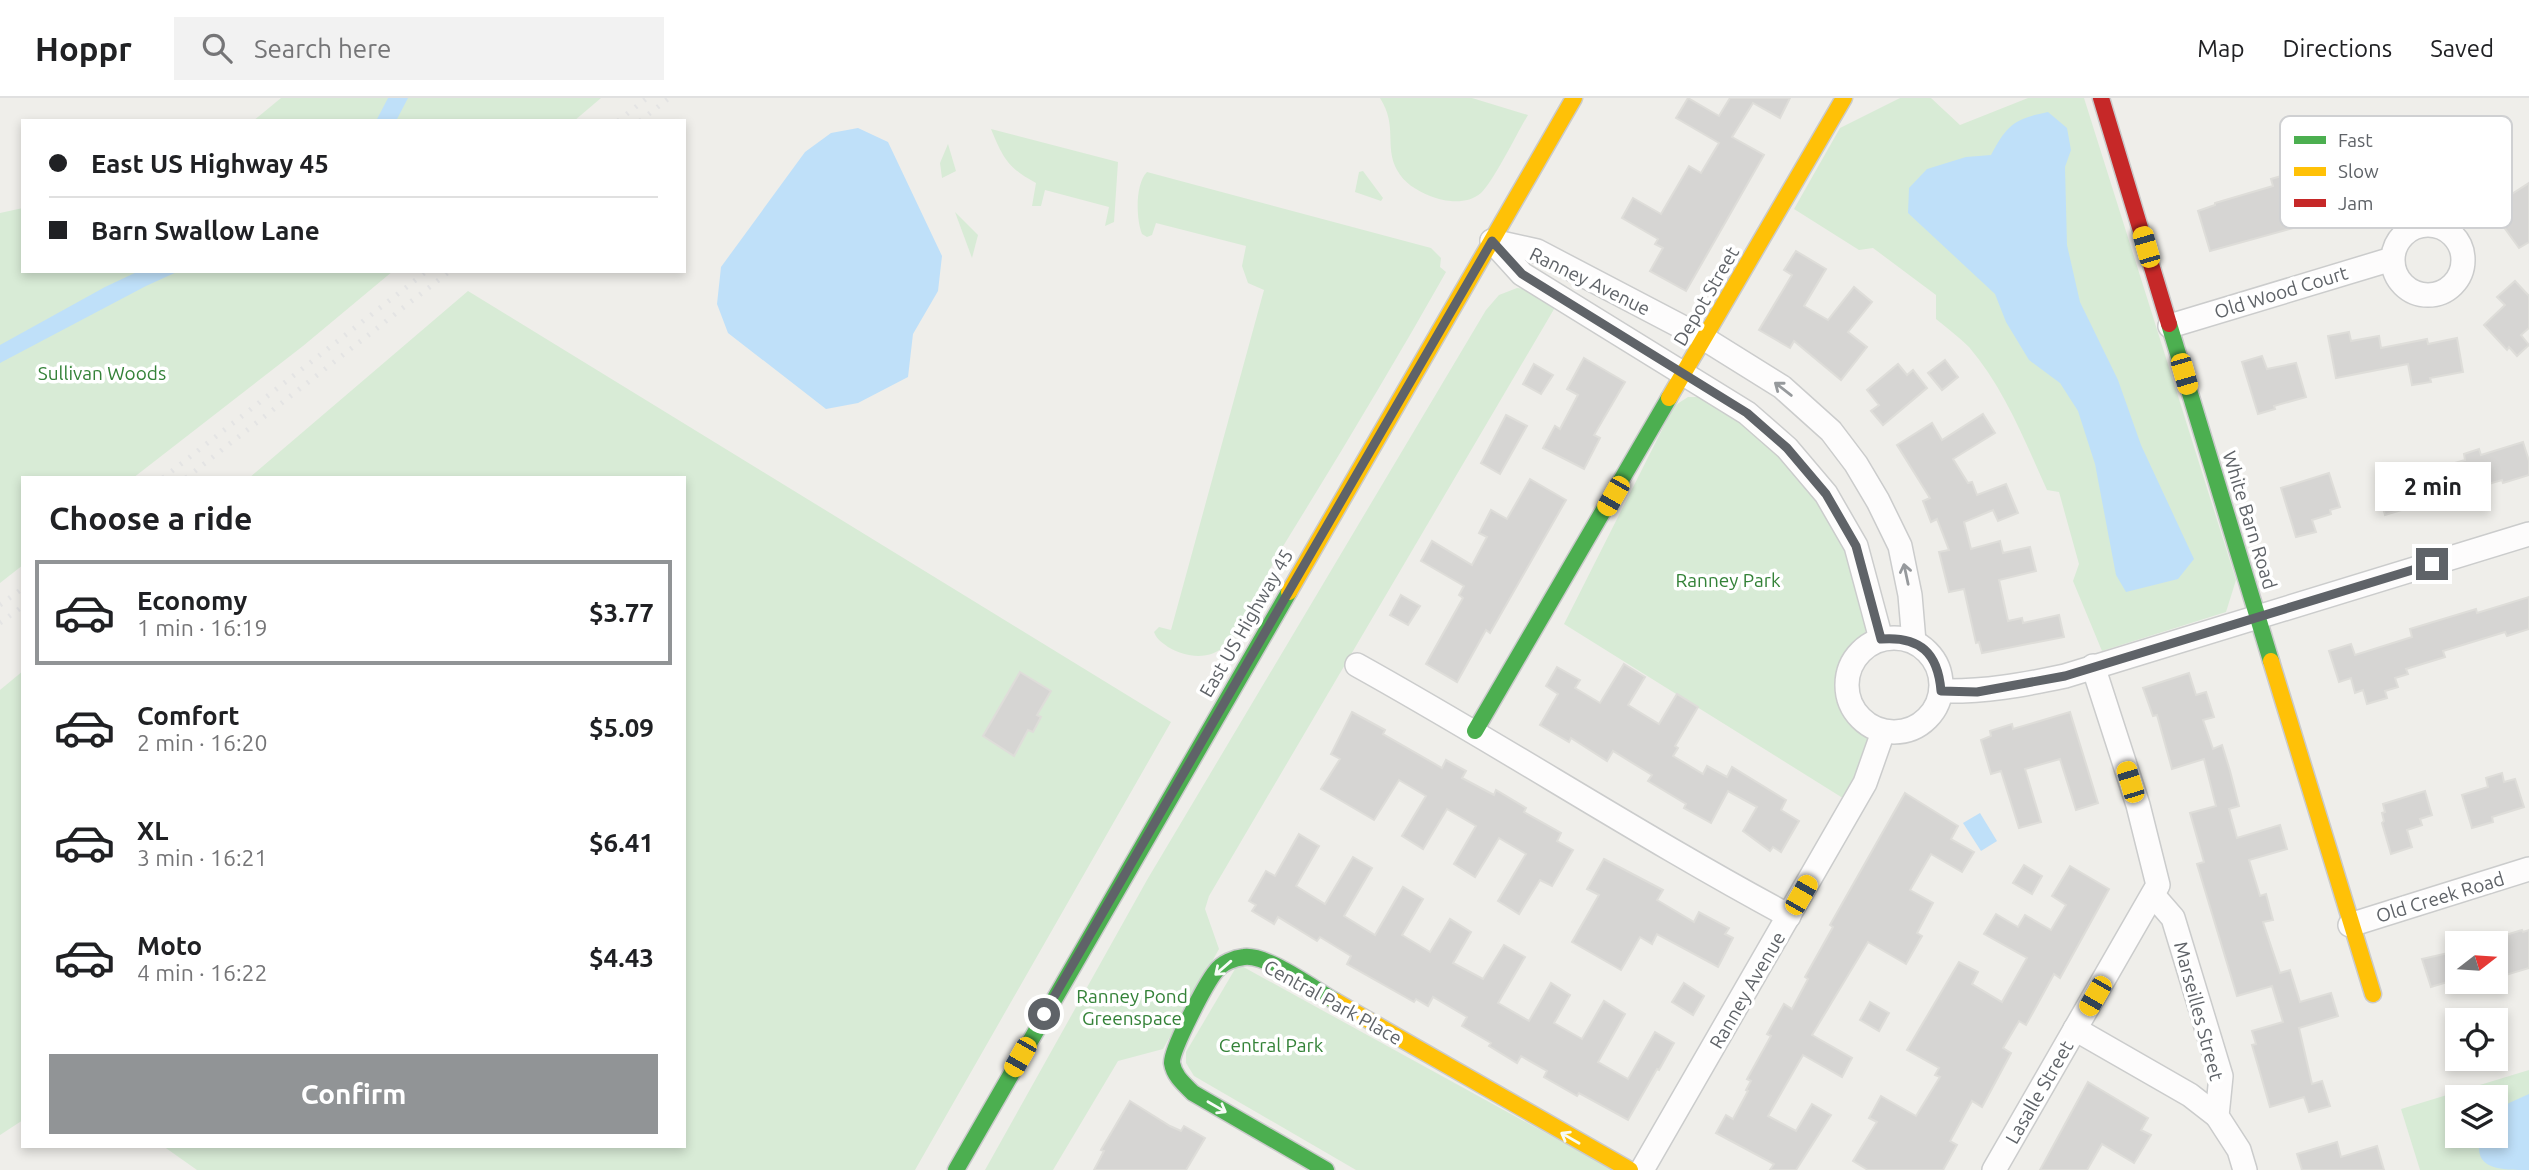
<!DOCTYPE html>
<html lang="en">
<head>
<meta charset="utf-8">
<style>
  :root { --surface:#fff; --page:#f2f2f2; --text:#202124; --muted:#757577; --line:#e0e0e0; --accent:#919496 }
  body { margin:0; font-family:Ubuntu,sans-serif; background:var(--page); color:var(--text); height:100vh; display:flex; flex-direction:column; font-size:26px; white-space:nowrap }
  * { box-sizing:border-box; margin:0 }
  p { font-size:23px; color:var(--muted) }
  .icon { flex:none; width:38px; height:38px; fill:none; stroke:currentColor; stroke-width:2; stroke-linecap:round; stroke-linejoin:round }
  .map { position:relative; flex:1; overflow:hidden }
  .details { position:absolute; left:21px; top:378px; width:665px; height:672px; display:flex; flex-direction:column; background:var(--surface); border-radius:0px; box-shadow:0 4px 10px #0003 }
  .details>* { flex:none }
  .guide { position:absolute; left:21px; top:21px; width:665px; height:154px; border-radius:0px; box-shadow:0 4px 10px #0003; display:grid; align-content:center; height:154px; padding:0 28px; background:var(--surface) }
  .needle { width:46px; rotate:73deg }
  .buttons { position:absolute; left:2445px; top:833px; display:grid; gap:14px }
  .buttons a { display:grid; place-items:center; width:63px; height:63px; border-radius:0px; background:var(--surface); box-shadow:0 4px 10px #0003; font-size:35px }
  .end { position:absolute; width:32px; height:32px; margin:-16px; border:9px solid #5f6368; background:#fff; box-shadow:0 0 0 4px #fff }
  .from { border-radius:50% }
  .bubble { position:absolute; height:49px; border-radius:0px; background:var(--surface); box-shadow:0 4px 10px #0003; font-size:23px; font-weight:700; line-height:49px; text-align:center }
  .car { position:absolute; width:21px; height:42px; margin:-21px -10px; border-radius:9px; box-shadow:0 0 5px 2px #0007; background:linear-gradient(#f5c518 24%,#345 0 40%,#f5c518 0 76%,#345 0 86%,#f5c518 0) }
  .guide b { display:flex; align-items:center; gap:24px; height:66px; font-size:26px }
  .guide b+b { border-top:2px solid var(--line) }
  .guide i { width:18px; height:18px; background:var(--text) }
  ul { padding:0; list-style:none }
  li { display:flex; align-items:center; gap:21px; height:105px; margin:0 14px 10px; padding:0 14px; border:4px solid transparent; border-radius:0px }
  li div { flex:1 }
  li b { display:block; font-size:26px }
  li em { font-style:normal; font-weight:700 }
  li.active { border-color:var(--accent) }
  li>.icon { width:63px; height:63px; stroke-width:1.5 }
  h2 { padding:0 28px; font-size:32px; line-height:84px }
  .cta { display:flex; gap:14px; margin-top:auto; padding:14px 28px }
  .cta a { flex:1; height:80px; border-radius:0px; background:var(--accent); color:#fff; font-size:28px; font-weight:700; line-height:80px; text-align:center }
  header { display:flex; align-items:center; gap:42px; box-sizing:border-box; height:98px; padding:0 35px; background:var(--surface); border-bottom:2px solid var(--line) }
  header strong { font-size:33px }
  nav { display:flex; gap:38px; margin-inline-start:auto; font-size:24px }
  .search { width:490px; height:63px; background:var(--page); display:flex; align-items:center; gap:18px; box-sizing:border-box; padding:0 24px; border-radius:0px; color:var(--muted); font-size:26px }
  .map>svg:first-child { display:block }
  .green { fill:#d8ebd6; fill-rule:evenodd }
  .water { fill:#bfe0f9 }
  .building { fill:#d6d5d3; stroke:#deddd9; stroke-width:2 }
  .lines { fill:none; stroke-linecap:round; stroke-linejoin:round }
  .street-casing { stroke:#cbcccc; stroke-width:26 }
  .fast-casing { stroke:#cacacb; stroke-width:19 }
  .slow-casing { stroke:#cacacb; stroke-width:19 }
  .jam-casing { stroke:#cacacb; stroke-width:19 }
  .street { stroke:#fdfcfc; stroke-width:23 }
  .fast { stroke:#4caf50; stroke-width:16 }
  .slow { stroke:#ffc107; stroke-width:16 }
  .jam { stroke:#c62828; stroke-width:16 }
  .rail { stroke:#e4e4e4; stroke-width:5; stroke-dasharray:2 9; stroke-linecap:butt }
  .oneway { stroke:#96999c }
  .oneway2 { stroke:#f6fbf6 }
  .route { stroke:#5f6368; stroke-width:9 }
  .labels { text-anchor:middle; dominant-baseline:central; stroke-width:7; stroke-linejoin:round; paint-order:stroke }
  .street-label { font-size:19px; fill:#5f6368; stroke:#fff }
  .park-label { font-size:19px; fill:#348238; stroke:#fff }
  .key { fill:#fff; stroke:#cfd0d2; stroke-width:2 }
  .key-label { font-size:19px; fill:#5f6368 }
</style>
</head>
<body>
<header>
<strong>Hoppr</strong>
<div class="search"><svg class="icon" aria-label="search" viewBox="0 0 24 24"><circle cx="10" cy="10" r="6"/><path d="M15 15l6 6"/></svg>Search here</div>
<nav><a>Map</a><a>Directions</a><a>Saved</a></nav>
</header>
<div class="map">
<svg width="2529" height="1072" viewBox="0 0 2529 1072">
  <rect width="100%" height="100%" fill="#efeeea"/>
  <g class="green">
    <path d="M281,0H601L574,23H253Z"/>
    <path d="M1380,0H1472L1528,17C1517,35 1494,83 1481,95C1467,107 1445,104 1430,98C1416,92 1404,85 1397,72C1384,48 1398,28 1380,0Z"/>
    <path d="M1900,0H1931L1960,27L2028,0H2084L2236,482L2226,514L2102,553L2073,483L2079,466L2059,394L2047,392C2025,343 2004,290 1969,249C1959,239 1947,230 1936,221V197L1873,150L1859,152L1794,111L1840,30Z"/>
    <path d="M991,31L1118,64L1114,124L1105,128L1109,109L1045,92L1041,108H1032L1036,85C1008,70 1003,60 991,31Z"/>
    <path d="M948,46L956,73L942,80L940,65Z"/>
    <path d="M1363,73L1383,100L1381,103L1355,94L1359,74Z"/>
    <path d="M1147,74L1431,150L1441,160L1440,169L1446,174C1392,270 1335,364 1277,458C1264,481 1244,529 1227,546C1210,563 1187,560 1168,549C1162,544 1157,542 1154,534L1159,529L1171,532L1264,192L1248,185L1242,168L1246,148L1156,125L1152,137L1147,139L1142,136C1136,121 1135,86 1147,74Z"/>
    <path d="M23,110V173H393L303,248L133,380H23V467L0,485V115Z"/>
    <path d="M955,114L978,137L972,160Z"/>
    <path d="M1517,190L1535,192L1557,206L1209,798L1205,811L1219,851L1163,951L1118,963L1053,1072H985L1147,782L1486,212L1499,197Z"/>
    <path d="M468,193L1171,624L915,1072H197L163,1048H684V380H249Z"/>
    <path d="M1688,299H1705L1766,336L1844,435L1868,528L1861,544L1841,571V595L1845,613L1864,631L1871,642L1846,702L1564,526L1674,308Z"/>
    <path d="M23,573V1022L0,1037V592Z"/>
    <path d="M1238,866L1613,1072H1356L1194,978L1186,965V954Z"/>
    <path d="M2529,972V1072H2420L2401,1011ZM2457,999H2496V1038H2457Z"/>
  </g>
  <g class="water">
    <path d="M388,0H408L396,23H376Z"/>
    <path d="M2048,14L2067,30L2071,52L2065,69L2067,147L2080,204L2118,282L2141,347L2194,461L2178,481L2126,494L2116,477L2095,366L2078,313L2060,285L2029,262L2006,224L1995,196L1908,115L1909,90L1927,71L1966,59L1991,57C2007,27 2014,21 2048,14Z"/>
    <path d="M858,30L888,44L942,158L938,193L913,236L908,279L858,305L826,311L728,235L717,206L721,169L805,54L831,35Z"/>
    <path d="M139,173H179L146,188L0,265V247L105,189Z"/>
    <path d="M1980,715L1997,743L1981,753L1963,725Z"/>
    <path d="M2529,996V1072C2501,1072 2471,1072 2481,1038H2496V1016L2509,1005Z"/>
  </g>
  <g class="building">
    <path d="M1688,0L1719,18L1730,0H1790L1780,20L1753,5L1732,39L1764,57L1686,193L1650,173L1663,150L1655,146L1658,141L1622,120L1633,100L1661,116L1689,68L1701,75L1719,45L1676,20Z"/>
    <path d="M2388,36L2392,47L2395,46L2406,78L2378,88L2381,97L2360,104L2352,82L2323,90L2324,93L2300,100L2308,126L2210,153L2198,113L2215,107V105L2273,88L2271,81L2292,75L2289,65L2305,60L2308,69L2329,62L2330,67L2377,52L2373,41Z"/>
    <path d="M2529,85V144L2519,150L2490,110Z"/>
    <path d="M1796,153L1826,171L1804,208L1828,222L1854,189L1872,204L1848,234L1867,249L1841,282L1794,243L1790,250L1759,232L1792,177L1784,172Z"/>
    <path d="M2515,183L2529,198V230L2521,237L2529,247L2517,258L2509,249L2507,252L2484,227L2505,207L2497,199Z"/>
    <path d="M2349,234L2351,243L2379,238L2381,250L2427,241L2428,246L2457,240L2463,274L2430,280L2431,284L2412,287L2408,266L2336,280L2328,238Z"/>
    <path d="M2262,258L2267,271L2296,265L2306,299L2274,308L2275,311L2258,316L2242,264Z"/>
    <path d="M1584,260L1625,284L1594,337L1600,340L1584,371L1543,350L1555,328L1560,331L1578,297L1567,291Z"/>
    <path d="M1945,262L1958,279L1942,292L1928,275Z"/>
    <path d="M1534,266L1553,277L1541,296L1523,286Z"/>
    <path d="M1898,266L1907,277L1913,272L1927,290L1883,327L1871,313L1879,307L1867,292Z"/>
    <path d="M1983,316L1995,335L1953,361L1968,385L1972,384L1977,397L2006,386L2018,415L1998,423L1993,412L1964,424L1971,451L2000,443L2003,455L2030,449L2036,473L1999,482L2008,523L2022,520L2023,525L2059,517L2064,539L1982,555L1979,544L1976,545L1964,491L1949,494L1939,454L1949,452L1937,421L1931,424L1923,403L1930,400L1897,347L1932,325L1942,342Z"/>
    <path d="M1506,317L1527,328L1500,376L1481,365Z"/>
    <path d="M2523,344L2529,363V377L2503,385L2502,382L2451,397L2452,401L2429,408L2428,404L2385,417L2376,386L2388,382L2387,380L2427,368L2428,373L2465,362L2464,356L2479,351L2481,357Z"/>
    <path d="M2329,375L2340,409L2330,412L2331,416L2312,422L2316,434L2296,439L2281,390Z"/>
    <path d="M1530,381L1566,402L1490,535L1486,532L1457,584L1426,566L1463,500L1459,497L1464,488L1421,463L1432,443L1472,467L1487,439L1479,435L1491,412L1507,421Z"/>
    <path d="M1401,497L1420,508L1408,527L1390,517Z"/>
    <path d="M2529,499V531L2507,538L2505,534L2443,553L2445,559L2406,571L2408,576L2395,580L2398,589L2385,593L2387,600L2367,606L2363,592L2355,595L2351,580L2339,584L2329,553L2351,546L2355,557L2412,539L2410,531L2476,511L2477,515Z"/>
    <path d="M1624,566L1645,579L1628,607L1659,626L1677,596L1698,609L1675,648L1678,650L1673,658L1703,676L1707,668L1727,679L1732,669L1786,702L1781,712L1799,723L1781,754L1773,749L1770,753L1743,733L1757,709L1728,693L1711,725L1684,710L1686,706L1648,683L1652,677L1613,653L1607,663L1571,640L1569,644L1540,627L1558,596L1546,588L1557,569L1580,582L1575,590L1600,605Z"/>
    <path d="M1020,574L1051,593L1037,617L1041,619L1033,634L1028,632L1014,658L983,638Z"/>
    <path d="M2189,575L2196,597L2206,594L2214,619L2203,622L2213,651L2222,647L2230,673L2239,708L2229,711L2237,740L2280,727L2287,751L2249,762L2260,798L2266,796L2273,822L2263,824L2280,875L2290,872L2300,904L2331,895L2338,918L2299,930L2312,986L2322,983L2330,1008L2309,1014L2304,999L2270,1009L2252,947L2256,946L2252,933L2283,924L2272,888L2237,898L2197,766L2204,764L2190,715L2216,708L2204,661L2172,671L2157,617L2153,618L2143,590Z"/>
    <path d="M1352,614L1385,632L1383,636L1442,670L1446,662L1466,673L1462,680L1494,697L1496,692L1526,710L1524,714L1561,735L1557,743L1573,752L1552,788L1540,782L1519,816L1498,803L1526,756L1499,740L1475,779L1454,766L1476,728L1447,711L1423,751L1402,738L1426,698L1399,682L1374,722L1321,691L1340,661L1331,656Z"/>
    <path d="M2070,614L2098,705L2076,712L2060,661L2025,671L2041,724L2019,730L2001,673L1991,676L1981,642L1991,638L1990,633L2012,626L2013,631Z"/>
    <path d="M2502,675L2504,684L2515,681L2524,709L2492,719L2493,724L2472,730L2462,697L2488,689L2486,680Z"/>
    <path d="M2425,693L2432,717L2420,721L2422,727L2407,732L2412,749L2391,756L2382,725L2384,723L2382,715L2385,714L2383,706Z"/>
    <path d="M1905,695L1958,728L1951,741L1974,754L1962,774L1931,756L1910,792L1933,805L1917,835L1922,838L1906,866L1868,844L1812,937L1852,960L1842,979L1803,957L1768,1018L1796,1033L1812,1006L1831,1017L1796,1072H1770L1774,1066L1716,1035L1726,1017L1733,1021L1748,993L1746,992L1751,983L1747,981L1771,938L1767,936L1784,906L1792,911L1808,881L1805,879L1833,829L1830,827Z"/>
    <path d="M1299,736L1319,748L1296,788L1325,806L1353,759L1372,770L1344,818L1375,837L1403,789L1423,801L1402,837L1430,854L1450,821L1471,834L1453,865L1483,881L1504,847L1525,859L1498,905L1529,923L1551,885L1570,897L1554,925L1582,941L1604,903L1625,916L1598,964L1628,981L1655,934L1674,945L1659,972L1657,971L1628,1022L1579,995L1577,998L1544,979L1547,973L1521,958L1517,965L1489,948L1491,945L1462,928L1467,919L1433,899L1428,908L1416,901L1414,904L1347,866L1351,858L1320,839L1317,843L1278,819L1274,826L1252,813L1256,807L1249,803L1266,773L1275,778Z"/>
    <path d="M1604,761L1663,792L1657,802L1694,824L1699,814L1729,830L1725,836L1733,840L1718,869L1657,836L1652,846L1640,839L1621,872L1572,844L1599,797L1587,791Z"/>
    <path d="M2024,767L2042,778L2032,796L2013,785Z"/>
    <path d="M2070,768L2109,791L2060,880L2054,876L2026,927L2019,923L2003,950L2011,955L1982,1009L1972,1003L1950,1043L1957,1047L1943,1072H1868L1853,1063L1877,1024L1869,1020L1881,998L1916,1018L1940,979L1935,977L1939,970L1907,952L1959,864L1978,874L1972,886L2002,904L2027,860L1984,836L1996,816L2018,829L2025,817L2051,832L2066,807L2052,798Z"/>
    <path d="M2522,832L2523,834L2529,832V870L2496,880V840Z"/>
    <path d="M2457,853V881L2431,889L2422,861Z"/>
    <path d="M1684,885L1704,898L1693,917L1672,904Z"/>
    <path d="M1870,904L1889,915L1879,933L1860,922Z"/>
    <path d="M2088,984L2148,1020L2141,1032L2151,1037L2134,1065L2102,1046L2087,1072H2040Z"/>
    <path d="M1130,1003L1170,1028L1181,1033L1184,1028L1205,1040L1186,1072H1094L1104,1053L1101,1052Z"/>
    <path d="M2337,1044L2341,1059L2377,1048L2384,1072H2302L2297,1056Z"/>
  </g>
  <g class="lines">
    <defs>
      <g id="street">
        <circle cx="2428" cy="162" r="35"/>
        <path d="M1492,143L1537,153L1705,241L1782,289L1831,333L1856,366L1878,403L1900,448L1910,497L1914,544"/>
        <path d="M1492,143L1522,176L1747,315L1787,350L1826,396L1856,448L1881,541"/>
        <path d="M2170,228L2392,161"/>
        <circle cx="1894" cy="587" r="47"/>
        <path d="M1357,567C1503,648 1642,739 1789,818"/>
        <path d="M1941,593C1984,594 2023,587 2065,578L2529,436"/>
        <path d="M2153,797L2173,820L2221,978L2217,1018L2239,1052L2245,1072"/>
        <path d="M2350,827L2529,771"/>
        <path d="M2075,931L2190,997L2217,1018"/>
        <path d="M1642,1072L1865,685L1883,634"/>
        <path d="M1994,1072L2158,787L2138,707L2093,568"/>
      </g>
      <g id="fast">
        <path d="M2169,226L2271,563"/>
        <path d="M1475,633L1669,300"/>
        <path d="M956,1072L1289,494"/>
        <path d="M1326,1072L1193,995C1184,986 1174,978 1172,965C1171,952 1206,885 1216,873C1222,865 1234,860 1244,859C1267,856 1314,891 1335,903"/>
      </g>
      <g id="slow">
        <path d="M1669,300L1844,0"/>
        <path d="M1289,494L1574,0"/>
        <path d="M2271,563L2373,896"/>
        <path d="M1335,903L1630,1072"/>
      </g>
      <path id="jam" d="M2101,0L2169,226"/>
    </defs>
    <use href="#street" class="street-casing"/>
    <use href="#fast" class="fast-casing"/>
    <use href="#slow" class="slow-casing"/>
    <use href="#jam" class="jam-casing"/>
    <use href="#street" class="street"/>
    <use href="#fast" class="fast"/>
    <use href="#slow" class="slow"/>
    <use href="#jam" class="jam"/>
    <g class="rail">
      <path d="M618,23L647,0"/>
      <path d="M640,23L669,0"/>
      <path d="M163,380L427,173"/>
      <path d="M186,380L450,173"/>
      <path d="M0,507L23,490"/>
      <path d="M0,525L23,508"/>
    </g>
  </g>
  <defs><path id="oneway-shaft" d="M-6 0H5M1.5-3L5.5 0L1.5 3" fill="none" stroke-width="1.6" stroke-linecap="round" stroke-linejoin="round" transform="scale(1.75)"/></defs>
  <g class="oneway">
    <use href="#oneway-shaft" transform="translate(1783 291) rotate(-142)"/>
    <use href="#oneway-shaft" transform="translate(1906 476) rotate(-102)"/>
  </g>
  <g class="oneway2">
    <use href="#oneway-shaft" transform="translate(1223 870) rotate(139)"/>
    <use href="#oneway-shaft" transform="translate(1217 1009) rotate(30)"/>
    <use href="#oneway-shaft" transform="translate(1570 1040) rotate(-150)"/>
  </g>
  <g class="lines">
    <path class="route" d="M1044,916L1492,143L1522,176L1747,315L1787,350L1826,396L1856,448L1881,541C1920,538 1938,555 1941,593L1977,594L2065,578L2432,466"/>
  </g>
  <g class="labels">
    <g class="street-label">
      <text transform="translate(1590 183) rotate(26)">Ranney Avenue</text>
      <text transform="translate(2281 194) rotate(-17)">Old Wood Court</text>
      <text transform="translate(1706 198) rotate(-60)">Depot Street</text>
      <text transform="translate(2250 422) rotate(73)">White Barn Road</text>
      <text transform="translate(1246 525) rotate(-60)">East US Highway 45</text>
      <text transform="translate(2440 799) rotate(-17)">Old Creek Road</text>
      <text transform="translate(1747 892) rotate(-60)">Ranney Avenue</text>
      <text transform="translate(1333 904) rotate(29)">Central Park Place</text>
      <text transform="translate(2199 913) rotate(75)">Marseilles Street</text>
      <text transform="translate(2039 994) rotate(-60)">Lasalle Street</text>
    </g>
    <g class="park-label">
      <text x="102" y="275">Sullivan Woods</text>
      <text x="1728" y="482">Ranney Park</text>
      <text x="1132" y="898">Ranney Pond<tspan x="1132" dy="22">Greenspace</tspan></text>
      <text x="1271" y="947">Central Park</text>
    </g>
  </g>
  <rect x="2280" y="18" width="232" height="112" rx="10" class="key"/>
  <rect x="2294" y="38" width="32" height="8" fill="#4caf50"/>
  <rect x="2294" y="69" width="32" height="9" fill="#ffc107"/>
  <rect x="2294" y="101" width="32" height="8" fill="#c62828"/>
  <g class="key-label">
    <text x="2338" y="49">Fast</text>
    <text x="2338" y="80">Slow</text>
    <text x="2338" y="112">Jam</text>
  </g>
</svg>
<div class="buttons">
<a><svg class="needle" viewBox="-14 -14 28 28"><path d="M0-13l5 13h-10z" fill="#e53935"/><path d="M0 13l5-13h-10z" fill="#757577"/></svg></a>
<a><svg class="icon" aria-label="locate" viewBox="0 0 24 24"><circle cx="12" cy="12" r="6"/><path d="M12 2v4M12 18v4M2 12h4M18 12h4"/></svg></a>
<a><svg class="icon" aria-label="layers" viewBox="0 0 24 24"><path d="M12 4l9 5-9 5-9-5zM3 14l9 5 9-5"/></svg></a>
</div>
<i class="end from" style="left:1044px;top:916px"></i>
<i class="end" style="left:2432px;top:466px"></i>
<div class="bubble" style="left:2375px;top:364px;width:116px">2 min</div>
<i class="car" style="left:2146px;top:149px;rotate:344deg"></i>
<i class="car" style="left:2184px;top:276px;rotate:164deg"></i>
<i class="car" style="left:1613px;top:398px;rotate:210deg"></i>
<i class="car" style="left:2130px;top:684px;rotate:343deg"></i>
<i class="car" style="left:1801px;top:797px;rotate:30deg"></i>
<i class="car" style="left:2095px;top:898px;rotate:210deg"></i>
<i class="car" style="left:1020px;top:959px;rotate:210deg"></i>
<div class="guide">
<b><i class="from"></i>East US Highway 45</b>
<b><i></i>Barn Swallow Lane</b>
</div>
<section class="details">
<h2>Choose a ride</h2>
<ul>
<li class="active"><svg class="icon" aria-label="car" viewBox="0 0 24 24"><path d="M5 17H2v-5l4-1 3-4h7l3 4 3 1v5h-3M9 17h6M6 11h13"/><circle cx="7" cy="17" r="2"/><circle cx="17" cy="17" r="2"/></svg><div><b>Economy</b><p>1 min · 16:19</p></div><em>$3.77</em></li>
<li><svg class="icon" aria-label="car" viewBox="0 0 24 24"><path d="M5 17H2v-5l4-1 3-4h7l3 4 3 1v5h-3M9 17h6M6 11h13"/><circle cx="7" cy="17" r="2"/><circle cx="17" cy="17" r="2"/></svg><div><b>Comfort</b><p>2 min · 16:20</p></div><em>$5.09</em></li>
<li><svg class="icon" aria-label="car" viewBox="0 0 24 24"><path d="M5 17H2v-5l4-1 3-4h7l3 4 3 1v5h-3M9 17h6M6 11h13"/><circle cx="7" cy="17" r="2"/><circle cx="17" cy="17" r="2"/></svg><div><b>XL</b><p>3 min · 16:21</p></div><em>$6.41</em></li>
<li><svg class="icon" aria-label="car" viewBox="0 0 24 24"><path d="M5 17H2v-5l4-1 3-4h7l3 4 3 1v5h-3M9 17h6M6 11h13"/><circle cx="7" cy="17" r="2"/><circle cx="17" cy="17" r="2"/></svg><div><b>Moto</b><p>4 min · 16:22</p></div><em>$4.43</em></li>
</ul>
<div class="cta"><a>Confirm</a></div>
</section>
</div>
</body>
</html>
